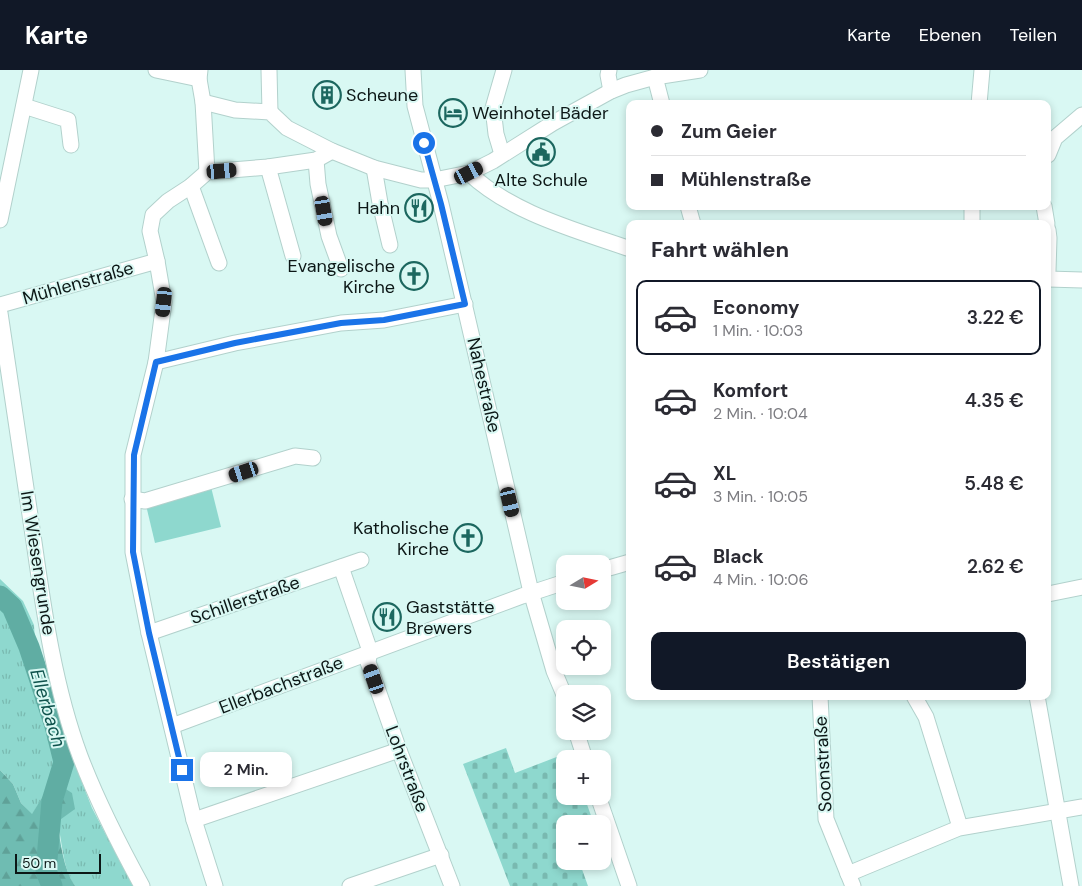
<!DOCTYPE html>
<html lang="de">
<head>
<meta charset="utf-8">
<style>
  :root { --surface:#fff; --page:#f2f2f3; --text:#2b2b33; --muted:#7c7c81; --line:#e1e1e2; --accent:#111827 }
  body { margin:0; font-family:"DM Sans",sans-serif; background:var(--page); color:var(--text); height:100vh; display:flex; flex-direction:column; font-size:19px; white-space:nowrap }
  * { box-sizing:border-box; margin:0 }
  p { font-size:16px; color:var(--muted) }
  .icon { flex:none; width:28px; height:28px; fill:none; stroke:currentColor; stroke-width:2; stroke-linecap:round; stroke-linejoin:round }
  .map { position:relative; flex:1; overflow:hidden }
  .side { position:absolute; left:626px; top:150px; width:425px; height:480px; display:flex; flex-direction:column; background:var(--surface); border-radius:10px; box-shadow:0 2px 8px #0003 }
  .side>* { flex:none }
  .banner { position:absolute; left:626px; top:30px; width:425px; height:110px; border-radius:10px; box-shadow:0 2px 8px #0003; display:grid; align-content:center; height:110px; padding:0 25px; background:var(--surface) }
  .needle { width:32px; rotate:80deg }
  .controls { position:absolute; left:556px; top:485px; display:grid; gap:10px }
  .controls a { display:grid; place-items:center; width:55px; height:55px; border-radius:10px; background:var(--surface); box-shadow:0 2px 8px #0003; font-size:25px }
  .scale { position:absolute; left:15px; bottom:12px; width:86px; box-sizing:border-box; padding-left:5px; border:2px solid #0c1716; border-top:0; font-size:14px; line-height:18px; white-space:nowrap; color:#0c1716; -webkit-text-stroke:4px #d9f8f3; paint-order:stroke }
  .end { position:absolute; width:22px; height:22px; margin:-11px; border:6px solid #1a73e8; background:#fff; box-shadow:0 0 0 2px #fff }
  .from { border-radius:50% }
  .bubble { position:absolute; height:35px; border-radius:10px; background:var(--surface); box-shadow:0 2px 8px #0003; font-size:16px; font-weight:600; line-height:35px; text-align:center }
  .car { position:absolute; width:15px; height:30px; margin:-15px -8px; border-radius:6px; box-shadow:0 0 4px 1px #0007; background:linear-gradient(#222 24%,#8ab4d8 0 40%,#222 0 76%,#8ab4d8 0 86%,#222 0) }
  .banner b { display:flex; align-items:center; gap:18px; height:48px; font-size:19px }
  .banner b+b { border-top:1px solid var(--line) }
  .banner i { width:12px; height:12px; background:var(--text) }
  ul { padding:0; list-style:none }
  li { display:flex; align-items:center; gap:15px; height:75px; margin:0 10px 8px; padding:0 15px; border:2px solid transparent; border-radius:10px }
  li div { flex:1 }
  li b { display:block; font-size:19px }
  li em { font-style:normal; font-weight:600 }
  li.selected { border-color:var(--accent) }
  li>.icon { width:45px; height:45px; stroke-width:1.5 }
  h2 { padding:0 25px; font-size:22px; line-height:60px }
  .button { display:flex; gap:10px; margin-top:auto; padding:10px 25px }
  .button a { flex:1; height:58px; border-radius:10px; background:var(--accent); color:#fff; font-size:20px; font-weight:600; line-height:58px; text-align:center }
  header { display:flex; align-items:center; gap:30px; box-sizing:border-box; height:70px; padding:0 25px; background:var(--accent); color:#fff }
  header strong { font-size:24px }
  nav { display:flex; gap:28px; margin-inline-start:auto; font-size:18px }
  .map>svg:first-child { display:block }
  .grass { fill:url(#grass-tufts) }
  .forest { fill:url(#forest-firs) }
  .cemetery { fill:url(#cemetery-stones) }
  .park { fill:#8ed8ce }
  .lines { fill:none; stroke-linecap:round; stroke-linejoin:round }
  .river { stroke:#60ada3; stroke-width:21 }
  .minor-casing { stroke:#b2d1cc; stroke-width:17 }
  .minor { stroke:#fff; stroke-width:15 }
  .route { stroke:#1a73e8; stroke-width:6 }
  .labels { text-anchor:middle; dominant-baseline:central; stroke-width:4; stroke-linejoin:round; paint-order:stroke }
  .poi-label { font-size:18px; fill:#0c1716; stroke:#d9f8f3; text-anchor:start }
  .street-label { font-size:18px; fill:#0c1716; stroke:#d9f8f3 }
  .water-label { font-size:19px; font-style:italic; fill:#0e524c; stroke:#d9f8f3 }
</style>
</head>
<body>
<header>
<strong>Karte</strong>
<nav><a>Karte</a><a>Ebenen</a><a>Teilen</a></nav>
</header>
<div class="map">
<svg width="1082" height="816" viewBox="0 0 1082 816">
  <defs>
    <pattern id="grass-tufts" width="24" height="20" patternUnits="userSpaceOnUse" patternTransform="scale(1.25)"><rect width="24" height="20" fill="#8ed8ce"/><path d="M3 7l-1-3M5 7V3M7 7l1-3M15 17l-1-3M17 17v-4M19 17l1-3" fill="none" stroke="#79b9b0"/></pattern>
    <pattern id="forest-firs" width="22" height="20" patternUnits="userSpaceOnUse" patternTransform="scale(1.25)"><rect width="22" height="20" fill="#6fbcb2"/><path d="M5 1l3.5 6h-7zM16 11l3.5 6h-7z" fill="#5fa198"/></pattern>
    <pattern id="cemetery-stones" width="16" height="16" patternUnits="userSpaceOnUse" patternTransform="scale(1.25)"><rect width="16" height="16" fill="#8ed8ce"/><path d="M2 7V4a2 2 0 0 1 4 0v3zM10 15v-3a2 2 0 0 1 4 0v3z" fill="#79b9b0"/></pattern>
  </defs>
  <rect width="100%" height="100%" fill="#d9f8f3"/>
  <path class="grass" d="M0,509L23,531L34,555L36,585L56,645L92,738L126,803L135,816H75C62,797 63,773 57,751C54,741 50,731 46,721L32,745L21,733L13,714L0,700Z"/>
  <path class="forest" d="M0,700L13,714L21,733L32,744L46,721L61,716L72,723L75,739L57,752C61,774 63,798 75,816H0Z"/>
  <path class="cemetery" d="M506,678L515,703L567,683L570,689H565V726H584L594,754H565V791H579L588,816H510L463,694Z"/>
  <path class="park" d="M210,413L221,457L155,473L145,431Z"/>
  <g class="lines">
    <path class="river" d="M0,526L12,537L29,577L55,656L64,692L52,731L46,801L52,816"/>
    <defs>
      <g id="minor">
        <path d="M156,0L199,9"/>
        <path d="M200,0L199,9L203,32L207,102"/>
        <path d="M269,0L270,42"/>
        <path d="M413,0L415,36L441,134L531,522L554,601L565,627"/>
        <path d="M609,0L608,5L611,21"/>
        <path d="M655,7L662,34"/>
        <path d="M203,32L235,40L270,42L287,58L332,81L374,98L421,110H434L469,103L493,91L553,53L611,21L626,15L655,7L700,0"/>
        <path d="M979,34L982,0"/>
        <path d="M24,36L68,50L71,75"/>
        <path d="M502,84L496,64L493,38L504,0"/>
        <path d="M1048,85L1055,68L1082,45"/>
        <path d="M316,90L318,114L329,166L341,199"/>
        <path d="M268,97L293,186"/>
        <path d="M374,98L380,133L390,175"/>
        <path d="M469,103C511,143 576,160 630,179"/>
        <path d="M191,116L219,193"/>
        <path d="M688,136L693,154"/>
        <path d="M972,136V154"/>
        <path d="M1044,136L1047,154"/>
        <path d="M0,150L31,0"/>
        <path d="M1048,160L1049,168L1048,201"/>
        <path d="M1048,209L1082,210"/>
        <path d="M0,235L157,191"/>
        <path d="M0,243C11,320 23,396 34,472C44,543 55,619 80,686C97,731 119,774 142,816"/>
        <path d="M156,292L235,273L341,253L384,250L465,234"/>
        <path d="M132,429L145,431L295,386L313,388"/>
        <path d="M341,497L370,581L368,592L399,680L452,816"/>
        <path d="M602,500L630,492"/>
        <path d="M1048,524L1082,517"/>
        <path d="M149,563L361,490"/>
        <path d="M820,626L826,749L853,816"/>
        <path d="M914,626L926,647L960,757"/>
        <path d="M1037,626L1071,816"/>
        <path d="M172,656L522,526L565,512"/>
        <path d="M576,661L585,689"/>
        <path d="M598,726L629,816"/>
        <path d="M194,750L399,680"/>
        <path d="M848,804L959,758L1082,737"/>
        <path d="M215,816L194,750L149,563L133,482V385L156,292L164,232L157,191L150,161L153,145L168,131L191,116L207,102L268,97L316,90L332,81"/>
        <path d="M350,816L441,785"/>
      </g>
    </defs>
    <use href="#minor" class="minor-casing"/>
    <use href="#minor" class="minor"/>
  </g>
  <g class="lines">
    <path class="route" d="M182,700L149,563L133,482L134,385L156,292L235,273L341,253L384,250L465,234L441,134L424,73"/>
  </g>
  <defs>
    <symbol id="building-ring" viewBox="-11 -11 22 22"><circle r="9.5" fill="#d9f8f3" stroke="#1c675f" stroke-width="1.5"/><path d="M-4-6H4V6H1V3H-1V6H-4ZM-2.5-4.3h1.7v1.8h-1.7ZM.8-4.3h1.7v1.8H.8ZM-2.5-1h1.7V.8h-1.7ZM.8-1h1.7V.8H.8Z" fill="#1c675f"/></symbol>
    <symbol id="hotel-ring" viewBox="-11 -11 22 22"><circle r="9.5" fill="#d9f8f3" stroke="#1c675f" stroke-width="1.5"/><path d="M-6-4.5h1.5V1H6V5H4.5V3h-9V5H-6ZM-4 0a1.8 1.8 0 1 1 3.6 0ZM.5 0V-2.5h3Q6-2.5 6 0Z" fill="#1c675f"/></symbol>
    <symbol id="civic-ring" viewBox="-11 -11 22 22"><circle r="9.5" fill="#d9f8f3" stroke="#1c675f" stroke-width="1.5"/><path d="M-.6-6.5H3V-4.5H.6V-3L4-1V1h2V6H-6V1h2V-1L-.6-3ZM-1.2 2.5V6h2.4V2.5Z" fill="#1c675f"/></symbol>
    <symbol id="restaurant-ring" viewBox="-11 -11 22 22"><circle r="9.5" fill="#d9f8f3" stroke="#1c675f" stroke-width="1.5"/><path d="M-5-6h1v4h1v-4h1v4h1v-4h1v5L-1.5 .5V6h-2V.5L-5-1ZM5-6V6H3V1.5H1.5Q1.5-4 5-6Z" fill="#1c675f"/></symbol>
    <symbol id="church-ring" viewBox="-11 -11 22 22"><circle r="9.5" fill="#d9f8f3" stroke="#1c675f" stroke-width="1.5"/><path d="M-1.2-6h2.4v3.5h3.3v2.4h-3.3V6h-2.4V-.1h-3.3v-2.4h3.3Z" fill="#1c675f"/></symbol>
  </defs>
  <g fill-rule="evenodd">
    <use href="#building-ring" x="311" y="9" width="32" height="32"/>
    <use href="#hotel-ring" x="437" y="27" width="32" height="32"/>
    <use href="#civic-ring" x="525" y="66" width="32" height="32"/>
    <use href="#restaurant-ring" x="403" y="122" width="32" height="32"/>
    <use href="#church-ring" x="398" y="190" width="32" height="32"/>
    <use href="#church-ring" x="452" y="452" width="32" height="32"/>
    <use href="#restaurant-ring" x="371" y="531" width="32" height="32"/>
  </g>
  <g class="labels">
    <g class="poi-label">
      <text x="346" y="25">Scheune</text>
      <text x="472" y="43">Weinhotel Bäder</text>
      <text x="541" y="110" text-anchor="middle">Alte Schule</text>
      <text x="400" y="138" text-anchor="end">Hahn</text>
      <text x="395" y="196" text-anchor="end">Evangelische<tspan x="395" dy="21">Kirche</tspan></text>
      <text x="449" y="458" text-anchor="end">Katholische<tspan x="449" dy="21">Kirche</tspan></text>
      <text x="406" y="537">Gaststätte<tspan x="406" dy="21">Brewers</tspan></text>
    </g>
    <g class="street-label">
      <text transform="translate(78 213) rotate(-16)">Mühlenstraße</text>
      <text transform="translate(484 315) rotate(77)">Nahestraße</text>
      <text transform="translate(38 493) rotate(81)">Im Wiesengrunde</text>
      <text transform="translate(245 530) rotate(-19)">Schillerstraße</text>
      <text transform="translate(281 615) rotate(-21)">Ellerbachstraße</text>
      <text transform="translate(823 694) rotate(-93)">Soonstraße</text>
      <text transform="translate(407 699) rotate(69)">Lohrstraße</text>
    </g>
    <g class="water-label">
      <text transform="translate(48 638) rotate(73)">Ellerbach</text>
    </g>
  </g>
</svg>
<div class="controls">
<a><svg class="needle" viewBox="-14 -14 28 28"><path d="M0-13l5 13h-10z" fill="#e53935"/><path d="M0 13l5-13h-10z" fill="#7c7c81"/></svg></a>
<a><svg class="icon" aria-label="locate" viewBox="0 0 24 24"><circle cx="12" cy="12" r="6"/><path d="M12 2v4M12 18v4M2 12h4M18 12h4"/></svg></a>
<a><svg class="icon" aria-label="layers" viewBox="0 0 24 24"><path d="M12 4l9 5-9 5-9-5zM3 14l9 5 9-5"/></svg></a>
<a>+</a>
<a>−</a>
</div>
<div class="scale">50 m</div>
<i class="end from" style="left:424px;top:73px"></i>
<i class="end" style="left:182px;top:700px"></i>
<div class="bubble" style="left:200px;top:682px;width:92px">2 Min.</div>
<i class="car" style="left:222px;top:101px;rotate:85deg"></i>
<i class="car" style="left:469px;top:103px;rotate:63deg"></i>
<i class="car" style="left:324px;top:141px;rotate:170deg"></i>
<i class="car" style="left:164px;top:232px;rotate:186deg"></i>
<i class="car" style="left:244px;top:402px;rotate:252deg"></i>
<i class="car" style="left:510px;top:432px;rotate:167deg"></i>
<i class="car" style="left:374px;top:609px;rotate:341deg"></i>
<div class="banner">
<b><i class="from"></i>Zum Geier</b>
<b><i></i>Mühlenstraße</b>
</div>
<section class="side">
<h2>Fahrt wählen</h2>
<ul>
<li class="selected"><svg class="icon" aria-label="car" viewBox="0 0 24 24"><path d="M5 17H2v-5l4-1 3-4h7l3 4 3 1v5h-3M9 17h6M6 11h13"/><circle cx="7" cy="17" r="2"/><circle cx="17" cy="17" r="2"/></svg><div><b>Economy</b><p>1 Min. · 10:03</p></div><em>3.22 €</em></li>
<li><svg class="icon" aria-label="car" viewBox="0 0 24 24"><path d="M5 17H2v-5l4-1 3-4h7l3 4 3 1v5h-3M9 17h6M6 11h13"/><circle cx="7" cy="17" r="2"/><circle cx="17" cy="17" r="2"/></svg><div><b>Komfort</b><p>2 Min. · 10:04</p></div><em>4.35 €</em></li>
<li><svg class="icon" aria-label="car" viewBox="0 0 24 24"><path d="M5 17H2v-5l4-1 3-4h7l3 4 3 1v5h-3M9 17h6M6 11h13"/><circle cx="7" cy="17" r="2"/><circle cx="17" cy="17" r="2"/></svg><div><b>XL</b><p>3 Min. · 10:05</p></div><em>5.48 €</em></li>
<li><svg class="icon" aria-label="car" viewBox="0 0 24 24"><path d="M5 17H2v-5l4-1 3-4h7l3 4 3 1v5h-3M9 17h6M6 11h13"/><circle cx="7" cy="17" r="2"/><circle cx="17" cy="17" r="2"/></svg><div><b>Black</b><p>4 Min. · 10:06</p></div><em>2.62 €</em></li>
</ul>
<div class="button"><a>Bestätigen</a></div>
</section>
</div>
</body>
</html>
